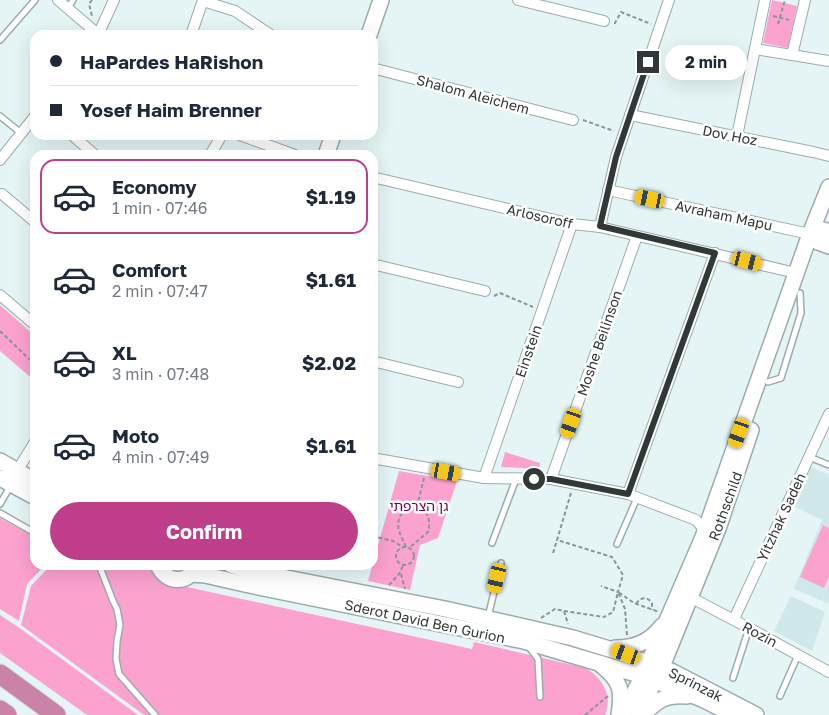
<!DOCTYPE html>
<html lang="en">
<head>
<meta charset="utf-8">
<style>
  :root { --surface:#fff; --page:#f6f6f7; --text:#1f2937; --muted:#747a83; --line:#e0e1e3; --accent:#be3e89 }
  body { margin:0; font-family:"Golos Text","Noto Sans Hebrew",sans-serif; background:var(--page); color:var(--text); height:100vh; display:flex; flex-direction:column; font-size:19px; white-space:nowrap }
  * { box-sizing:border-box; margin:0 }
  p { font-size:16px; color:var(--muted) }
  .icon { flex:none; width:28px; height:28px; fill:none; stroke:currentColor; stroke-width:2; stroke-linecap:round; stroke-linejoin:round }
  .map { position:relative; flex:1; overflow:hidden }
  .sheet { position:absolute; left:30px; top:150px; width:348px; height:420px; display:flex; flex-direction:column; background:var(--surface); border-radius:15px; box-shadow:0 5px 20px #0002 }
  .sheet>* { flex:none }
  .banner { position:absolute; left:30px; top:30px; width:348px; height:110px; border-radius:15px; box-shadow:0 5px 20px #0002; display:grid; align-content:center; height:110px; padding:0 20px; background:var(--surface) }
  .end { position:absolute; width:22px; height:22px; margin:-11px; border:6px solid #313838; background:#fff; box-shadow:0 0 0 2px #fff }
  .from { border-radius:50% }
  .bubble { position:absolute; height:35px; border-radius:18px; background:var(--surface); box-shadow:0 5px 20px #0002; font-size:16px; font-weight:700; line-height:35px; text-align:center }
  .car { position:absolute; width:15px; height:30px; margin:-15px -8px; border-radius:6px; box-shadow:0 0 4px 1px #0007; background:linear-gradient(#f5c518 24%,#345 0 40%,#f5c518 0 76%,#345 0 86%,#f5c518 0) }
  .banner b { display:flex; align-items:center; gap:18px; height:48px; font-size:19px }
  .banner b+b { border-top:1px solid var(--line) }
  .banner i { width:12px; height:12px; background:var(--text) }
  ul { padding:9px 0 0; list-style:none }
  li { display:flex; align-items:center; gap:15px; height:75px; margin:0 10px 8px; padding:0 10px; border:2px solid transparent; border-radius:15px }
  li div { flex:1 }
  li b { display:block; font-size:19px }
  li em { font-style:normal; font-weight:700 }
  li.selected { border-color:var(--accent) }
  li>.icon { width:45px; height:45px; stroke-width:1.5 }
  .cta { display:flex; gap:10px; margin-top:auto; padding:10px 20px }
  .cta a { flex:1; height:58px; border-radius:30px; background:var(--accent); color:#fff; font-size:20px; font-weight:700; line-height:58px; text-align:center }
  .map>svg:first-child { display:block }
  .built { fill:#d0e8ea }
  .green { fill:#fba2cf }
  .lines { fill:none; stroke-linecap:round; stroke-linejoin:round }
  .lane-casing { stroke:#9dabad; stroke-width:8 }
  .street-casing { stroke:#9dabad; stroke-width:12 }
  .secondary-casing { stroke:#9dabad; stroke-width:18 }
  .highway-casing { stroke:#d2d3d3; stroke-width:21 }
  .path { stroke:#8a9596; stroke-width:2; stroke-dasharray:4 2.5; stroke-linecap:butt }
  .lane { stroke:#fff; stroke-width:5 }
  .street { stroke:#fff; stroke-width:10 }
  .secondary { stroke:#fff; stroke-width:15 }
  .highway { stroke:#ca82a6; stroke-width:19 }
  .route { stroke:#313838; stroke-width:6 }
  .labels { text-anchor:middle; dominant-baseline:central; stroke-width:5; stroke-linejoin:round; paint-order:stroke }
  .street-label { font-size:14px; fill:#313838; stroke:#fff }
  .park-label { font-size:14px; fill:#70004a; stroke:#fff }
</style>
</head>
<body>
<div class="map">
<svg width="829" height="715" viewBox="0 0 829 715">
  <rect width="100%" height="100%" fill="#e5f5f6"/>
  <g class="built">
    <path d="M811,467L829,475V604L794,589L822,520L791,505Z"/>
    <path d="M791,596L825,612L812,651L774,631Z"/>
  </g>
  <g class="green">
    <path d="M772,0L797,6L788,48L763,43Z"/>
    <path d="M0,305L35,336V381L0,351Z"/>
    <path d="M505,452L540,463L539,469L501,467Z"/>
    <path d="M399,471L457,481L438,538L420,545L410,590L368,581Z"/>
    <path d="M0,518L35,537V565H45L27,584L19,621L0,609Z"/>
    <path d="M823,525L829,528V577L824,588L800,577Z"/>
    <path d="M51,565H146C155,578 171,586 187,587L472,649L474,642L586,668C603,679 613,695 605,715H144L21,625L31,586Z"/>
    <path d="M0,615L21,629L138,715H87L0,653Z"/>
  </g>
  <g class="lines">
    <defs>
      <g id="lane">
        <path d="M68,8L73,0"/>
        <path d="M0,40L35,0"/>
        <path d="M0,116L21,133"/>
        <path d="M768,382L781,378L801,313L800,293"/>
        <path d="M809,457L829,465"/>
        <path d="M0,504L11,485"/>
        <path d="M0,513L35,533"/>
        <path d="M492,543L516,479"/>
        <path d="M617,544L637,498"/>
        <path d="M99,565L113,601L117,609L120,625L117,641L116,659L119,674L155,715"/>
        <path d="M488,617L501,563"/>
        <path d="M529,647L538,659L540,697"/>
        <path d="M733,678L749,628"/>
        <path d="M780,696L798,655"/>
      </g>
      <g id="street">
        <path d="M58,0L99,35"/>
        <path d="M518,0L604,21"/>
        <path d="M203,1L235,11L271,35"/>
        <path d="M98,35L114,0"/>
        <path d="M191,35L203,0"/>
        <path d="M755,49L829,61"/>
        <path d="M792,55L805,0"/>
        <path d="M372,68L573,120"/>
        <path d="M630,115L813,152L829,156"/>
        <path d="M72,135L95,155"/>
        <path d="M240,135L295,155"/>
        <path d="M737,136L765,0"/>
        <path d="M210,155L222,135"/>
        <path d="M0,160L35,116"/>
        <path d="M372,177L572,224L600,227L796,273"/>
        <path d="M608,190L810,234"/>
        <path d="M2,194L35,222"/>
        <path d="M600,227L616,157L669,0"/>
        <path d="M372,264L485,291"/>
        <path d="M0,295L35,325"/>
        <path d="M372,361L458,382"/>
        <path d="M372,458L484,478L551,479L628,494L696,520L702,527L703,535"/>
        <path d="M17,471L35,442"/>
        <path d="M484,478L572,224"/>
        <path d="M551,479L637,236"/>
        <path d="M628,494L715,253"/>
        <path d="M690,597L749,628L829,672"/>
        <path d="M734,619L829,414"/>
      </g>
      <g id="secondary">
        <path d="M369,35L381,0"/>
        <path d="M326,155L333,135"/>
        <path d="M810,234L818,242L829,246"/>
        <path d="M810,234L820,229L829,232"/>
        <path d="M0,461L35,481"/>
        <path d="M0,478L35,497"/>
        <path d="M158,565C166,583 187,585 196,567"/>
        <path d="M231,565L246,570L445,609L573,638L609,649L671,671L756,715"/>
        <path d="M191,574L205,575L249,585L524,641L643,676L702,699L734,715"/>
        <path d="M615,648C635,648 650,642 662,626"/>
        <path d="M601,665C621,681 623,690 619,715"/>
        <path d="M622,715L643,676L703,537L810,234L829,187"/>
        <path d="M638,715L665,659L719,526L751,430"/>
        <path d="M643,715C657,700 666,694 687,696"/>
      </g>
      <g id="highway">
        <path d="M0,674L56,715"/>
        <path d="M0,710L7,715"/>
      </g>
    </defs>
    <use href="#lane" class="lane-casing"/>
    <use href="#street" class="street-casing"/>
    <use href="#secondary" class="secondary-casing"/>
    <use href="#highway" class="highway-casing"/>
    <g class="path">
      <path d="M92,0L89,4L92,16"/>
      <path d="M773,16L789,20"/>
      <path d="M614,23H615L621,12L651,24"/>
      <path d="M778,24L785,0"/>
      <path d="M583,120L614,131"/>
      <path d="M494,296L500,293L533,307"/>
      <path d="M0,331L28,358L35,363"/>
      <path d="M571,493L557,540L612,557L623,575L618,592L601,586"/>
      <path d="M417,507L424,478"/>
      <path d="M372,536L393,541L403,547"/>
      <path d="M406,547C399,531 393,525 405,508C408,508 410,506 413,506C428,506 431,521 428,532L409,548"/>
      <circle cx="405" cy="556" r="9"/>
      <path d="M553,553L557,540"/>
      <path d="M401,574L405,589"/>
      <path d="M389,585L400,573L403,565"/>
      <path d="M636,604C641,597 647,596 652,603V610"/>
      <path d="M564,611L604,617L613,612L618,592"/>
      <path d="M541,618L555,609L564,611L568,624"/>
      <path d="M627,635L625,609L618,592L634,603L659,612"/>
      <path d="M585,715L608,696"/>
    </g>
    <use href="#lane" class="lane"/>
    <use href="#street" class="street"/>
    <use href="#secondary" class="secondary"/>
    <use href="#highway" class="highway"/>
  </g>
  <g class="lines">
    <path class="route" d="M534,479H551L628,494L715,253L600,226L616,157L648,62"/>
  </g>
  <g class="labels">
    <g class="street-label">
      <text transform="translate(473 94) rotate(15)">Shalom Aleichem</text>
      <text transform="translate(730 135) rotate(11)">Dov Hoz</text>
      <text transform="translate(724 215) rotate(12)">Avraham Mapu</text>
      <text transform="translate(540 216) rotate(13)">Arlosoroff</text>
      <text transform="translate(599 343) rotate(-71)">Moshe Beilinson</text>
      <text transform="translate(528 351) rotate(-71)">Einstein</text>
      <text transform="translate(725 506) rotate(-70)">Rothschild</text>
      <text transform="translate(781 517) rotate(-65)">Yitzhak Sadeh</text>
      <text transform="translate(425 621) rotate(12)">Sderot David Ben Gurion</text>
      <text transform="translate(760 634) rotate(28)">Rozin</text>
      <text transform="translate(696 684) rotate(27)">Sprinzak</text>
    </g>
    <g class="park-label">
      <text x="419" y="505">גן הצרפתי</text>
    </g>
  </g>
</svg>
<i class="end from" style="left:534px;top:479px"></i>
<i class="end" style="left:648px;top:62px"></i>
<div class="bubble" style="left:665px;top:45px;width:82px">2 min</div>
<i class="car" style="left:650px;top:199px;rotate:282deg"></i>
<i class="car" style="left:747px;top:261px;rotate:104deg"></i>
<i class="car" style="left:571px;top:423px;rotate:199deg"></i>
<i class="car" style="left:739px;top:433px;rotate:199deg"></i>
<i class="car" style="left:446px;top:472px;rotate:100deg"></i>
<i class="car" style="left:497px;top:578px;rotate:193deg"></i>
<i class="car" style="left:626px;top:654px;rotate:290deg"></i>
<div class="banner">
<b><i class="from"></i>HaPardes HaRishon</b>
<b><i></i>Yosef Haim Brenner</b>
</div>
<section class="sheet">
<ul>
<li class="selected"><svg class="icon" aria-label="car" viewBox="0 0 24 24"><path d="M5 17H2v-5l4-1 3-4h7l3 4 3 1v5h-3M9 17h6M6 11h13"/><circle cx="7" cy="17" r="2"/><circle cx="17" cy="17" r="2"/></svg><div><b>Economy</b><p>1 min · 07:46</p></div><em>$1.19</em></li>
<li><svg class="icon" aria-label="car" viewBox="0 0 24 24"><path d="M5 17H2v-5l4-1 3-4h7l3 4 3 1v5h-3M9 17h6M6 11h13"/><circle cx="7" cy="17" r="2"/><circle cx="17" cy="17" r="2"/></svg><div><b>Comfort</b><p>2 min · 07:47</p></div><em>$1.61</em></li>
<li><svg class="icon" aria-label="car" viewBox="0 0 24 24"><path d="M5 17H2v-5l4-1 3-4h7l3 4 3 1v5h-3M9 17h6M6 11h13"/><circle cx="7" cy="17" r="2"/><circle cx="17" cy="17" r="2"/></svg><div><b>XL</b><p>3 min · 07:48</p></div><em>$2.02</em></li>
<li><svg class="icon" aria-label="car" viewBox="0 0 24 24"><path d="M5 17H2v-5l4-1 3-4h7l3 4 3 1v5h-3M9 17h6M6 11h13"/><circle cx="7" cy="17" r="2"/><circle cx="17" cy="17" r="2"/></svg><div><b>Moto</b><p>4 min · 07:49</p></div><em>$1.61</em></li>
</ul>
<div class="cta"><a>Confirm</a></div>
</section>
</div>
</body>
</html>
